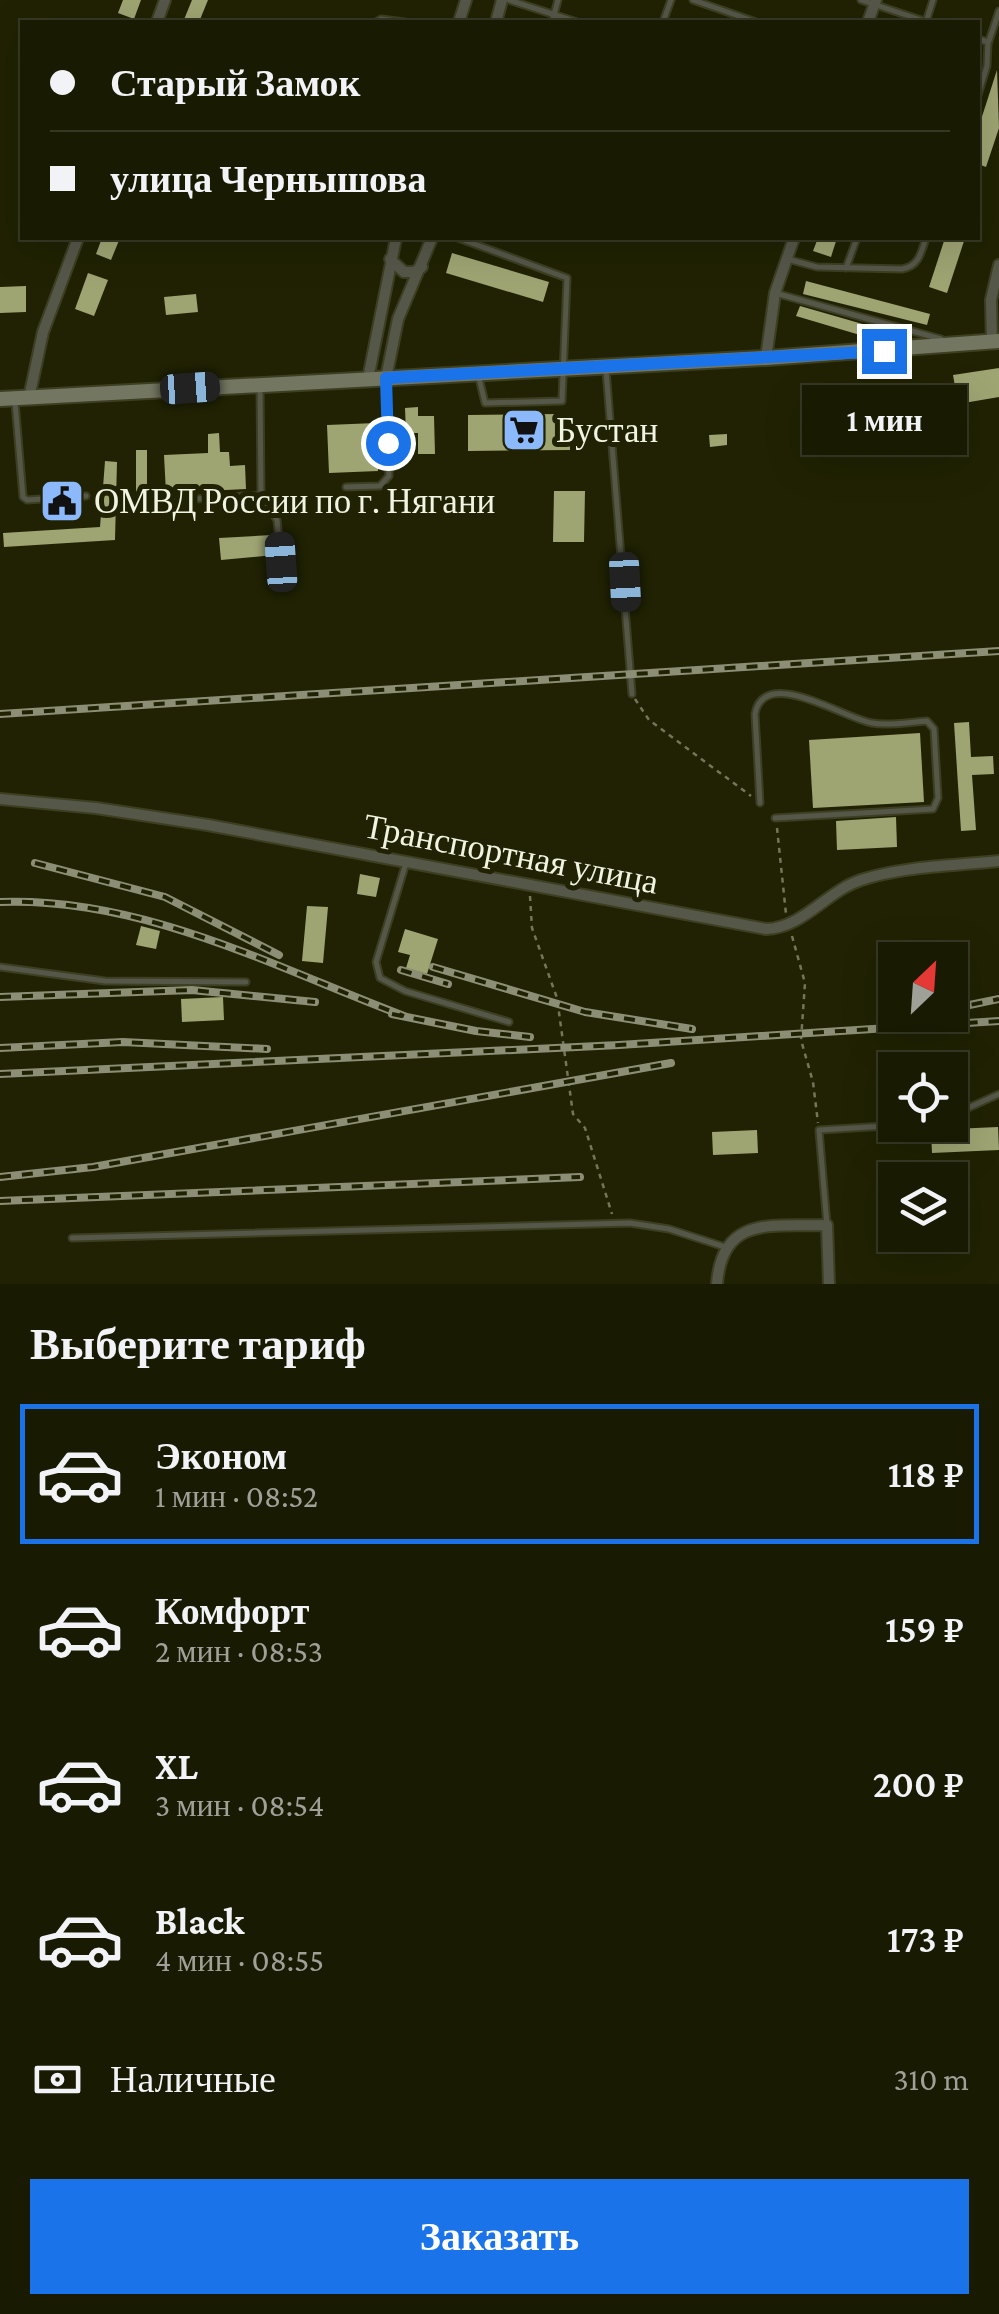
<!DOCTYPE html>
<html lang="ru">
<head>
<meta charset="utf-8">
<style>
  :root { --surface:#181a02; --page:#252711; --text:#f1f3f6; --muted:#9fa199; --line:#363824; --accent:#1a73e8 }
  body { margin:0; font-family:"Crimson Pro",serif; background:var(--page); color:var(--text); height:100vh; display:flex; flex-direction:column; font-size:38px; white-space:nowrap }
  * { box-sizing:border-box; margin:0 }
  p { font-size:32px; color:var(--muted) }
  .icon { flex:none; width:55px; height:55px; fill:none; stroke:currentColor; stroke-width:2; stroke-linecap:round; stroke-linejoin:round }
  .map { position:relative; height:1284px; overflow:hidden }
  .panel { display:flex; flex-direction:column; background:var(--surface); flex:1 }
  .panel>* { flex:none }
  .banner { position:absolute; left:20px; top:20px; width:960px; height:220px; border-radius:0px; box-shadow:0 10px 40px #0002,0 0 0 2px var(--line); display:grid; align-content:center; height:220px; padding:0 30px; background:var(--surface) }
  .needle { width:65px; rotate:25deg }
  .tools { position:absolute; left:878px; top:942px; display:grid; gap:20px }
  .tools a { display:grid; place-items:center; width:90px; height:90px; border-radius:0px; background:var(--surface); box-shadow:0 10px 40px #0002,0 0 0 2px var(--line); font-size:50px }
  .end { position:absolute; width:45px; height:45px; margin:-22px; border:12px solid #1a73e8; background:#fff; box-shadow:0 0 0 5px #fff }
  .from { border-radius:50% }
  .bubble { position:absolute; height:70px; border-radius:0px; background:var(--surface); box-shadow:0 10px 40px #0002,0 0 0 2px var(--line); font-size:32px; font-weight:600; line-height:70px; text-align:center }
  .car { position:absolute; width:30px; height:60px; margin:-30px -15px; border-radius:12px; box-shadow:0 0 8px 2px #0007; background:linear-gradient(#222 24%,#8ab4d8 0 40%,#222 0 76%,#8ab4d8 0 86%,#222 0) }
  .banner b { display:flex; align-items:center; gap:35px; height:95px; font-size:38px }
  .banner b+b { border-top:2px solid var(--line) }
  .banner i { width:25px; height:25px; background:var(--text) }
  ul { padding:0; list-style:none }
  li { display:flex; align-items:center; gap:30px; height:140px; margin:0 20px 15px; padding:0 10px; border:5px solid transparent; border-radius:0px }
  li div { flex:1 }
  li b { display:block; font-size:38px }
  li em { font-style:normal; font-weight:600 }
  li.selected { border-color:var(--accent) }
  li>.icon { width:90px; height:90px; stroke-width:1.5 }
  h2 { padding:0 30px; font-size:45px; line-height:120px }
  .pay { display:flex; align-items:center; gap:25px; height:110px; padding:0 30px; font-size:38px }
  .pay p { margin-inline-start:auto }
  .action { display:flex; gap:20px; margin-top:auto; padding:20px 30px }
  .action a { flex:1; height:115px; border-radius:0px; background:var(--accent); color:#fff; font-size:40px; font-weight:600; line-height:115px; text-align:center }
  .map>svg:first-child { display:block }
  .building { fill:#9fa473 }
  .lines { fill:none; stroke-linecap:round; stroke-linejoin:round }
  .lane-casing { stroke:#3d3f22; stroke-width:9 }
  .street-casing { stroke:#3d3f22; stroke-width:14 }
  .secondary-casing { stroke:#3d3f22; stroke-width:18 }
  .path { stroke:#74765c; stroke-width:2.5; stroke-dasharray:5 5; stroke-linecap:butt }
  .lane { stroke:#555749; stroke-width:5 }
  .street { stroke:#555749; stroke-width:10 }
  .secondary { stroke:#737660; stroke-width:14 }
  .rail-casing { stroke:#8c8e75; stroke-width:8 }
  .rail { stroke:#202203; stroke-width:4; stroke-dasharray:11; stroke-linecap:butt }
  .route { stroke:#1a73e8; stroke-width:12 }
  .labels { text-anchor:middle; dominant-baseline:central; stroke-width:10; stroke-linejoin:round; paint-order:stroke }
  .poi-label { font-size:35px; fill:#f1f4e1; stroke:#202203; text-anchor:start }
  .street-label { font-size:35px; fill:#f1f4e1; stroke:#202203 }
</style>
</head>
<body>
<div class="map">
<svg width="999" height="1284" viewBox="0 0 999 1284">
  <rect width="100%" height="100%" fill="#202203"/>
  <g class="building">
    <path d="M123,0H141L134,19L118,13Z"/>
    <path d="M192,0H208L199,22H183Z"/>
    <path d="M997,70L999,128L986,167L978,164V129Z"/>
    <path d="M102,238H120L111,260L96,254Z"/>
    <path d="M818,238H837L831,257L813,251Z"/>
    <path d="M945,238H965L947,293L929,287Z"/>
    <path d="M452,253L549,282L543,302L446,273Z"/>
    <path d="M88,273L108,280L94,316L75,309Z"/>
    <path d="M806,281L930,314L927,325L803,294Z"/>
    <path d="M26,286V312L0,313V287Z"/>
    <path d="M196,294L198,312L166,315L164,297Z"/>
    <path d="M800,306L873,327L870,338L796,316Z"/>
    <path d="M999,368V397L958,404L953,375Z"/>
    <path d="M418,407V416H434L435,454H418V433H406L405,408Z"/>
    <path d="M559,414H570V450L468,451V415Z"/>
    <path d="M376,423L378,471L329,473L327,425Z"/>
    <path d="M219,433L220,452H229L230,466L245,465L246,489L166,493L164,455L208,453V434Z"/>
    <path d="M727,434V445L710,447L709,435Z"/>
    <rect x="136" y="450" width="11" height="59"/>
    <path d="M105,461L117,462L115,540L4,547L3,533L100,527Z"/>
    <path d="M554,491H585L584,542H553Z"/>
    <path d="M272,535L274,555L221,560L219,538Z"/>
    <path d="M969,722L971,757L993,756L994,774L972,775L976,830L961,831L954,723Z"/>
    <path d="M920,733L924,802L813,808L809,740Z"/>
    <path d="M896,817L897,847L837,850L836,821Z"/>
    <path d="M360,874L380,878L376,897L357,894Z"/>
    <path d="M307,906L328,907L323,963L302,961Z"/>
    <path d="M141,926L160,931L156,949L136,945Z"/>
    <path d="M405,929L438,939L427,974L406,968L410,955L398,952Z"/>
    <path d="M223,997L224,1020L182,1022L181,999Z"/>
    <path d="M888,1056L952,1062V1070H895V1088L885,1087Z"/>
    <path d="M998,1127L999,1150L932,1153L931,1130Z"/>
    <path d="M757,1130L758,1153L713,1155L712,1132Z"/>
  </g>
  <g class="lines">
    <defs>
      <g id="lane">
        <path d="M509,0L577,22"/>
        <path d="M693,0L756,22"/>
        <path d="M861,0L927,22"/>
        <path d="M376,22L381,19L405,22"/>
        <path d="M552,22L558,0"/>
        <path d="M663,22L671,0"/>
        <path d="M926,22L933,0"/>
        <path d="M978,39L988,42L987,66L978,95"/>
        <path d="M989,41L999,11"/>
        <path d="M458,238L567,278L562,401L485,403L479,378"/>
        <path d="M787,259L817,267L902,269C919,266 921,253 926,238"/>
        <path d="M846,268L857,238"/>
        <path d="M775,293L941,339"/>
        <path d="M606,370L632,694"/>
        <path d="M15,402L23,497L27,500L86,496"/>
        <path d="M346,487L380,486L389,476L386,382"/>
        <path d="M261,495L277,520L281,562"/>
        <path d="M161,501L261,495L260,386"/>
        <path d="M760,803L755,714C764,665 845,719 872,723C889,726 909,722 927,721L934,729L938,798L933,809L775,818"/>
        <path d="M406,863L376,962L380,978L405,991L509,1022"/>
        <path d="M0,967L105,981L246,982"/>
        <path d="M950,1116L999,1094"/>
        <path d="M827,1225L819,1130L903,1125"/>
        <path d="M72,1238L630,1223L669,1229L725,1247"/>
      </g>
      <g id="street">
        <path d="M157,22L165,0"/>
        <path d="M459,22L466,0"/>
        <path d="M496,22L502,0"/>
        <path d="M868,22L876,0"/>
        <path d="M390,259L404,272H414L422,267"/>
        <path d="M992,343L991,300L999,265"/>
        <path d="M766,358L775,293L794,238"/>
        <path d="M386,378L398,319L432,238"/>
        <path d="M368,379L396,238"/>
        <path d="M29,398L43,332L78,238"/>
        <path d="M0,799L96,808L208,825L766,929C803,928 827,891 861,880C904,866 954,866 999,861"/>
        <path d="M717,1284C722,1214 774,1227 827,1225L829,1284"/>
      </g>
      <path id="secondary" d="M0,399L766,358L999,341"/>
    </defs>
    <use href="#lane" class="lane-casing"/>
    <use href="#street" class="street-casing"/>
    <use href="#secondary" class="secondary-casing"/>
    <g class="path">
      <path d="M635,699L649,720L751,796"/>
      <path d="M777,828L786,914"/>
      <path d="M530,896L532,928L557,998L573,1114L585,1128L612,1214"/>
      <path d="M792,936L805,983L801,1040L813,1082L818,1123"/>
    </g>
    <use href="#lane" class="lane"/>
    <use href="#street" class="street"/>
    <use href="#secondary" class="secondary"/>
    <defs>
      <g id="rail">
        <path d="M0,714L999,651"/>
        <path d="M35,863L165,897L279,955"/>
        <path d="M0,902C143,897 274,967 404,1016"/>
        <path d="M433,967L585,1012L692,1029"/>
        <path d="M401,970L448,984"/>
        <path d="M0,997L192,990L315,1002"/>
        <path d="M950,1009L999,999"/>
        <path d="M392,1014L476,1031L530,1037"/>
        <path d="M0,1048L123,1042L267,1049"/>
        <path d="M0,1074L619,1045L999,1021"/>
        <path d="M0,1177L93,1167L671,1063"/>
        <path d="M0,1201L580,1177"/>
      </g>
    </defs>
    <use href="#rail" class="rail-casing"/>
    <use href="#rail" class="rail"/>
  </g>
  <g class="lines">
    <path class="route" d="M388,443L386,378L884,351"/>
  </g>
  <defs>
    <symbol id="supermarket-square" viewBox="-11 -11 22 22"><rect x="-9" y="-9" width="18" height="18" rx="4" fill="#8cb9fc" stroke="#202203"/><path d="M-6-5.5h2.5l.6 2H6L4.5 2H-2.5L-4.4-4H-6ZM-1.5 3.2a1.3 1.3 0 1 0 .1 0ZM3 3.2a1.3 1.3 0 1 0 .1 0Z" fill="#111"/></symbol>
    <symbol id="civic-square" viewBox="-11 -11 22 22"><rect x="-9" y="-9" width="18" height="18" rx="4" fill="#8cb9fc" stroke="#202203"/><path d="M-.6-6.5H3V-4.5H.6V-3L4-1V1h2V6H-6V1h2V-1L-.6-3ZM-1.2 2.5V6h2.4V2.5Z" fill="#111"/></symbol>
  </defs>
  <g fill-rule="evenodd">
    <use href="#supermarket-square" x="499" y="405" width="50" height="50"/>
    <use href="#civic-square" x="37" y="476" width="50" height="50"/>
  </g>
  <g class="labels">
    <g class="poi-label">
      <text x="556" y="430">Бустан</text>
      <text x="94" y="501">ОМВД России по г. Нягани</text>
    </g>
    <g class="street-label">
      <text transform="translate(511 854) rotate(11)">Транспортная улица</text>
    </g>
  </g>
</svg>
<div class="tools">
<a><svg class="needle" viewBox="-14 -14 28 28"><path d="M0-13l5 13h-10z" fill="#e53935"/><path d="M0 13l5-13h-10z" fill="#9fa199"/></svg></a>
<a><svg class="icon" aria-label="locate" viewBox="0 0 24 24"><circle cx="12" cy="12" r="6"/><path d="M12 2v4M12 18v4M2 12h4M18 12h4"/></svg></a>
<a><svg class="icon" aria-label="layers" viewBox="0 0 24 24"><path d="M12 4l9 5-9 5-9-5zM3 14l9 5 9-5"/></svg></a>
</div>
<i class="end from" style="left:388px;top:443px"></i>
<i class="end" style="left:884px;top:351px"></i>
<div class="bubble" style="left:802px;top:385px;width:165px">1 мин</div>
<i class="car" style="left:190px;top:388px;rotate:86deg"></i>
<i class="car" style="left:281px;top:562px;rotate:356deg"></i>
<i class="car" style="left:625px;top:582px;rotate:177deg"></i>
<div class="banner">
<b><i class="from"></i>Старый Замок</b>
<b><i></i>улица Чернышова</b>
</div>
</div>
<section class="panel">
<h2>Выберите тариф</h2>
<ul>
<li class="selected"><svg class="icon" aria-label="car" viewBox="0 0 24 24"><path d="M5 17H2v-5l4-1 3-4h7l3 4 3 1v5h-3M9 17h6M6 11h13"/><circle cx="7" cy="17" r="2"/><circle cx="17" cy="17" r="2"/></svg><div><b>Эконом</b><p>1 мин · 08:52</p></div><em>118 ₽</em></li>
<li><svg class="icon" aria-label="car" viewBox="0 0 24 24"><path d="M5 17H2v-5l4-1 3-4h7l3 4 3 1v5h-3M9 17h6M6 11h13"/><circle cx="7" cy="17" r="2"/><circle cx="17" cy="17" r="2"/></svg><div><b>Комфорт</b><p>2 мин · 08:53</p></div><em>159 ₽</em></li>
<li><svg class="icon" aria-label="car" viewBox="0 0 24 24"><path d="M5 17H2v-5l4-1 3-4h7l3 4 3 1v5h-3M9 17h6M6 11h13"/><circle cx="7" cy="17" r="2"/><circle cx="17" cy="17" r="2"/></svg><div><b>XL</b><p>3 мин · 08:54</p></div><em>200 ₽</em></li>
<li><svg class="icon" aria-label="car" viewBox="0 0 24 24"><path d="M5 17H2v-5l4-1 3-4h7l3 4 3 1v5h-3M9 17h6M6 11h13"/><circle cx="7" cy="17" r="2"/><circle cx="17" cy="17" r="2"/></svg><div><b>Black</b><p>4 мин · 08:55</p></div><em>173 ₽</em></li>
</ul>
<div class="pay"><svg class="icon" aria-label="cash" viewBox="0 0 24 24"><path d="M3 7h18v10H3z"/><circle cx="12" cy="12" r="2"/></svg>Наличные<p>310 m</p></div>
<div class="action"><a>Заказать</a></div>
</section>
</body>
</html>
